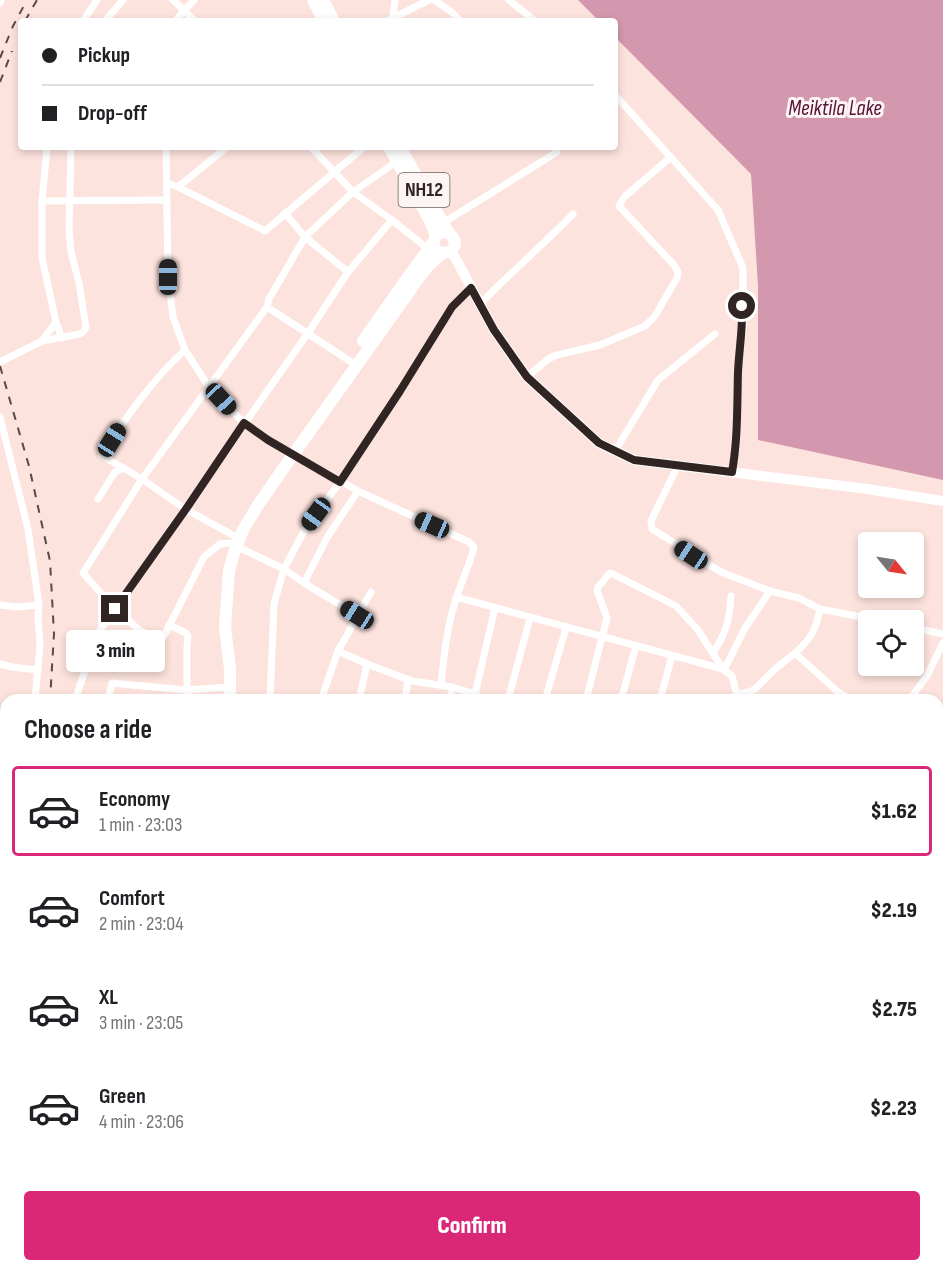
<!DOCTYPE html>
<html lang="en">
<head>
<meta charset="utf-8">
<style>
  :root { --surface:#fff; --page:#f2f2f2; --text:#202124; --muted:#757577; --line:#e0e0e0; --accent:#db2777 }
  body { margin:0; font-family:"Sofia Sans Condensed",sans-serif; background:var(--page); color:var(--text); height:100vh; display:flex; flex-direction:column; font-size:22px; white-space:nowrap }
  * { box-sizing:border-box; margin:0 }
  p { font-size:20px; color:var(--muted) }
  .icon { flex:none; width:33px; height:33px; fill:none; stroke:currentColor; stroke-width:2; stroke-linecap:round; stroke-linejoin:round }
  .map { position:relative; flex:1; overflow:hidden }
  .side { position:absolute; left:0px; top:694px; width:944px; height:578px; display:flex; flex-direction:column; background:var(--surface); border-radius:18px 18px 0 0; box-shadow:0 3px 9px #0003 }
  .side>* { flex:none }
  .hud { position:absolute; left:18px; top:18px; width:600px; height:132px; border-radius:6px; box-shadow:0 3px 9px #0003; display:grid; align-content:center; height:132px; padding:0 24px; background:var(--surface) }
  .needle { width:39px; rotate:120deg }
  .controls { position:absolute; left:858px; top:532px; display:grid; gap:12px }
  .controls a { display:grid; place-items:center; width:66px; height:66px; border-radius:6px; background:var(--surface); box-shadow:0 3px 9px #0003; font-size:30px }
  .end { position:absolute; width:27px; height:27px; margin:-14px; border:8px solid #312523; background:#fff; box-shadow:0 0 0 3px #fff }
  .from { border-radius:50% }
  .bubble { position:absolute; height:42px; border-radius:6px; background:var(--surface); box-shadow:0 3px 9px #0003; font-size:20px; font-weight:800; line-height:42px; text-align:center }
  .car { position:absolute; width:18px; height:36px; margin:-18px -9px; border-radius:8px; box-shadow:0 0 4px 2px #0007; background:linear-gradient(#222 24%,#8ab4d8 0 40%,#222 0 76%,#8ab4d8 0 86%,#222 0) }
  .hud b { display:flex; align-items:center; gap:21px; height:57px; font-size:22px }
  .hud b+b { border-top:2px solid var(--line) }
  .hud i { width:15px; height:15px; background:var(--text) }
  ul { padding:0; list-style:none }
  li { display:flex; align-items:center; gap:18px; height:90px; margin:0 12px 9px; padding:0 12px; border:3px solid transparent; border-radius:6px }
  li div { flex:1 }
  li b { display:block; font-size:22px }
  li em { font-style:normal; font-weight:800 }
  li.current { border-color:var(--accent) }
  li>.icon { width:54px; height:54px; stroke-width:1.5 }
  h2 { padding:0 24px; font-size:27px; line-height:72px }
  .button { display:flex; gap:12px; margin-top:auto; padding:12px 24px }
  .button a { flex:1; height:69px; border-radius:6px; background:var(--accent); color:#fff; font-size:24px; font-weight:800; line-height:69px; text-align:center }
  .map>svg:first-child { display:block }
  .water { fill:#d498ae }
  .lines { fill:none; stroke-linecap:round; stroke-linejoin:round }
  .street { stroke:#fff; stroke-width:7 }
  .secondary { stroke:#fff; stroke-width:9 }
  .primary { stroke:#fff; stroke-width:10 }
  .highway { stroke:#fff; stroke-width:12 }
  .rail { stroke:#594a47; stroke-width:2; stroke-dasharray:8 8; stroke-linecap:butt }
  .route { stroke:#312523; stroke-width:8 }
  .labels { text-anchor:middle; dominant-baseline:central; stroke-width:6; stroke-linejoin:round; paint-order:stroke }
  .shield { fill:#fcf5f4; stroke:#6e6362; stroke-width:1.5 }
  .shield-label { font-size:20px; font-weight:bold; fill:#312523 }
  .water-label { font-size:22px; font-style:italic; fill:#591336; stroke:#fcf5f4 }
</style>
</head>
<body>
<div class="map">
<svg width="943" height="1271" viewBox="0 0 943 1271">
  <rect width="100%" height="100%" fill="#fde3dd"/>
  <path class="water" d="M578,0H943V480L758,440V286L751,174L615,37V21H599Z"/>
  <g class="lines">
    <g class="street">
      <path d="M173,0L195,21"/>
      <path d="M434,0L449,10L461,21"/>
      <path d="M509,0L535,21"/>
      <path d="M0,3L1,0"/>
      <path d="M393,18L395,0"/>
      <path d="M83,21L97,0"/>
      <path d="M105,21L123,0"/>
      <path d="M175,21L194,0"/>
      <path d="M387,21L429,0"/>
      <path d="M615,95L718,210L743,268V325L738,369L736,450L732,472"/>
      <path d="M166,147L168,277L173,317L185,350L209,387L244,423L268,440L358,491L469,542L474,547C470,564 462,580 457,596C447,625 444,655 441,685"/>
      <path d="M311,147L353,192L392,220L428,249"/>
      <path d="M167,183L178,187L227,147"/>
      <path d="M178,187L265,231L364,147"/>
      <path d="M42,201L167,200"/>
      <path d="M285,213L305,237L348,272"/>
      <path d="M443,223L557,152"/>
      <path d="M480,304C510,273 543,245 573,214"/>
      <path d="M267,307L356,365"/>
      <path d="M56,322L62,338"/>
      <path d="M42,341L80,334L84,331L86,327L79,283L71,252L69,229L71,147"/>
      <path d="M185,350C152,380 126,417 102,455L106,458L142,479L185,509L240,539"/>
      <path d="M0,362L42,341L56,322L42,258V201L47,147"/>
      <path d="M527,377L548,359L557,355L600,345L645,326L655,316L677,278L678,272L674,265L619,206L624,197L671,157"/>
      <path d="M0,417L28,529L39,605L38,616L40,645L35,700"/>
      <path d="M615,451L658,380L715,334"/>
      <path d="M678,465L651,521L652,529L721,572L770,591L799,598L820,609L882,621"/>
      <path d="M98,499L115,472L123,468"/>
      <path d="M304,583L328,536L358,491"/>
      <path d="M456,597L723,669L732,676L738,700"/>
      <path d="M0,605L17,607L39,605"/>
      <path d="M820,609C816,630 811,639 795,653L838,692L852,700"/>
      <path d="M357,615L304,583L284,569L230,543L220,544L204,557L164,636L162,639L159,640L139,630L115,609L83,573L142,479L267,307L269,299L305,237L353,192L396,162"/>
      <path d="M169,625L186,633L188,636L187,647V700"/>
      <path d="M914,628L943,634"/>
      <path d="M338,651L367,664L412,681L452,687L475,694L484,700"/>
      <path d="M713,653C727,631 729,622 731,596"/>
      <path d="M0,664L12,667L38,670"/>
      <path d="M724,670L745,628L770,591"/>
      <path d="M475,694L495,608"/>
      <path d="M737,695L754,690L774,670L795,653"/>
      <path d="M75,700L98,633L308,333L348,272L392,220"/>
      <path d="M108,700L112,683L186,690L229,687"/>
      <path d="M270,700L274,604L284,569L304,531L340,482L400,391L452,307L471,288"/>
      <path d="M321,700L338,651L371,592"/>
      <path d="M359,700L367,664"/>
      <path d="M405,700L408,679"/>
      <path d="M450,700L452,687"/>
      <path d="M508,700L530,618"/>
      <path d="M545,700L566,628"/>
      <path d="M586,700L607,618L597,590L598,587L609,574L611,573L676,606L698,630L723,669"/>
      <path d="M621,700L636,646"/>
      <path d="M660,700L672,656"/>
      <path d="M909,700L927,676L943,643"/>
      <path d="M938,724L943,716"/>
      <path d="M0,797L6,798"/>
      <path d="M938,808L943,804"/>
      <path d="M938,819L943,823"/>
      <path d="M0,838L6,828"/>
      <path d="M938,889L943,894"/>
      <path d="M0,921L6,909"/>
      <path d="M0,931L6,933"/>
      <path d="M0,955L6,957"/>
      <path d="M0,1016L6,1021"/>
      <path d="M938,1077L943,1066"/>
      <path d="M0,1085L6,1089"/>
      <path d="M938,1111L943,1113"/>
      <path d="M938,1257L940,1263L943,1265"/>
      <path d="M152,1266L156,1271"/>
      <path d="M810,1266L827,1271"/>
      <path d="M621,1271L622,1266"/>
      <path d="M655,1271L657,1266"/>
      <path d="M691,1271L693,1266"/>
      <path d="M728,1271L730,1266"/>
      <path d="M768,1271L769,1266"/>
      <path d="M803,1271L804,1266"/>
      <path d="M841,1271L842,1266"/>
    </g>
    <g class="secondary">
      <path d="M0,879L6,880"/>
      <path d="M938,987H943"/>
      <path d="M938,1178L943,1179"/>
      <path d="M189,1271L192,1266"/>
    </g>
    <path class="primary" d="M451,250L494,330L527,377L599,443L634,460L867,489L943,501"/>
    <g class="highway">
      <path d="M313,0L324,21"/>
      <path d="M323,0L334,21"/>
      <path d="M389,147L429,219L436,235"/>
      <path d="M400,147L448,232"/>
      <path d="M363,341L408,277L433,243"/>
      <path d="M230,700V669L225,627L229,571L234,553L243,530L258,505L283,469L411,289C417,280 424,270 432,262C435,260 440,255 443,253C448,251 448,254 452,250C459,242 452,234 444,231L436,235L433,243L436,251L443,253"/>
      <path d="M495,1266L497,1271"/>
    </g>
    <g class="rail">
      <path d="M25,21L37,0"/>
      <path d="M0,58L13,26L27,0"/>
      <path d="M0,82L12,51"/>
      <path d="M0,366L29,466L50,561L54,634L50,700"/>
      <path d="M0,878L6,865"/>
    </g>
  </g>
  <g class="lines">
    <path class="route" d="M115,609L186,509L244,423L268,440L340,482L400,391L452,307L471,288L494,330L527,377L599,443L634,460L732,472C738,439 737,406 738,372C739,350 743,328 742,306"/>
  </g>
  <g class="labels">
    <rect class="shield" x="398.5" y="173" width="51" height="34" rx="4.5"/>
    <g class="shield-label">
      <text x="424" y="190">NH12</text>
    </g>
    <g class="water-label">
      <text x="835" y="108">Meiktila Lake</text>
    </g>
  </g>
</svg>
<div class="controls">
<a><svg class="needle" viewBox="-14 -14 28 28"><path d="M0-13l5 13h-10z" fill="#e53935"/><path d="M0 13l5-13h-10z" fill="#757577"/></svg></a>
<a><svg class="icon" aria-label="locate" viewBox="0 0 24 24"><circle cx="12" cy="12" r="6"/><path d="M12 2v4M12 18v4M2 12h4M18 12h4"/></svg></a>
</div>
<i class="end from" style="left:742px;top:306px"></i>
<i class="end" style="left:115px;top:609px"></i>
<div class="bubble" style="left:66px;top:630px;width:99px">3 min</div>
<i class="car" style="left:168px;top:277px;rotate:0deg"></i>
<i class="car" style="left:221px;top:399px;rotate:137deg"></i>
<i class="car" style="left:112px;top:440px;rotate:32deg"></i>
<i class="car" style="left:316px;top:514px;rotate:216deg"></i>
<i class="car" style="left:432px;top:525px;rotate:294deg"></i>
<i class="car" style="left:691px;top:555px;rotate:303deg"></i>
<i class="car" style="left:357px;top:615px;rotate:302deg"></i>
<div class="hud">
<b><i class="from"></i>Pickup</b>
<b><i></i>Drop-off</b>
</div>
<section class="side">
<h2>Choose a ride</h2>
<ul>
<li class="current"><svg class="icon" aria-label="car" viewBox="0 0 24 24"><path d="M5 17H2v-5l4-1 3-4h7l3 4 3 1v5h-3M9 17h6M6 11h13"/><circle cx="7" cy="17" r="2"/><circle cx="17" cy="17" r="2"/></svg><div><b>Economy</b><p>1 min · 23:03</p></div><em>$1.62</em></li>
<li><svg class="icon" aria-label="car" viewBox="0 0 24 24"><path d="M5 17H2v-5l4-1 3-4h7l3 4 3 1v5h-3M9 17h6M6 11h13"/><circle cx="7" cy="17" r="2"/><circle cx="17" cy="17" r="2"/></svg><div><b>Comfort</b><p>2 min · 23:04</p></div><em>$2.19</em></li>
<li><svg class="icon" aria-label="car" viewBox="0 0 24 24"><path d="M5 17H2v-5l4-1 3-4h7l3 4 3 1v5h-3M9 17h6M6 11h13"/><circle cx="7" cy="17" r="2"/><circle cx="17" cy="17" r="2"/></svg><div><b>XL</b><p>3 min · 23:05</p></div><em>$2.75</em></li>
<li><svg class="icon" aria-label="car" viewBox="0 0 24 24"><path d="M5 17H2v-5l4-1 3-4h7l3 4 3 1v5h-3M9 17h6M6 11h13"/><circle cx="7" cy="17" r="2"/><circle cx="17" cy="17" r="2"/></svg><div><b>Green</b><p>4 min · 23:06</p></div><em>$2.23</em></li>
</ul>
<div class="button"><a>Confirm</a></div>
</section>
</div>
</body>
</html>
